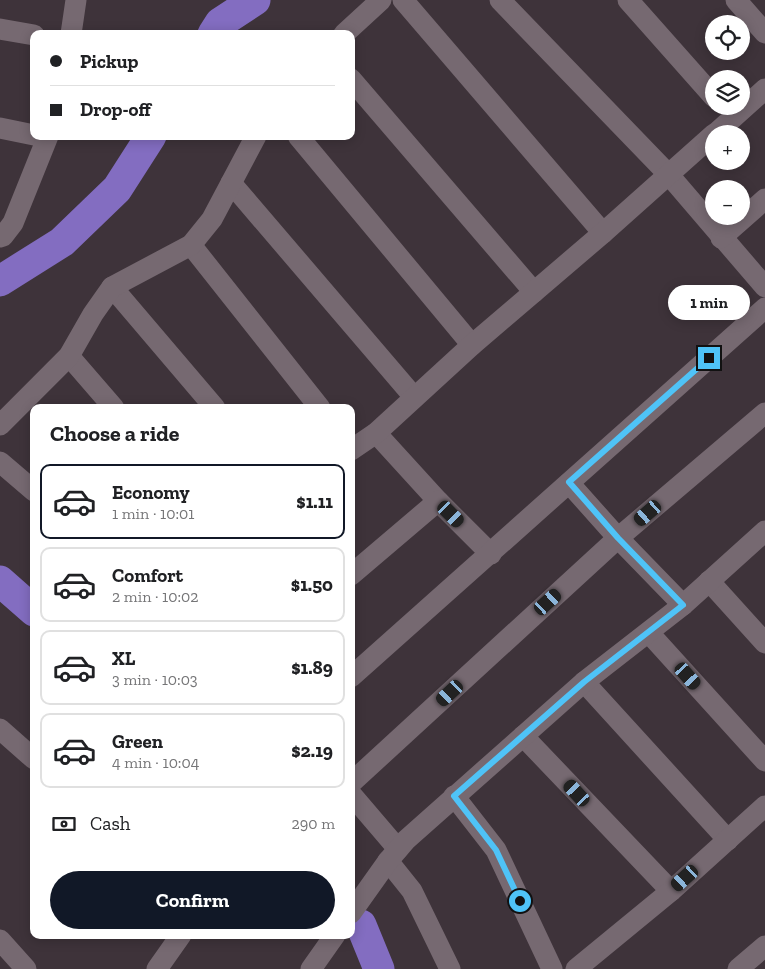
<!DOCTYPE html>
<html lang="en">
<head>
<meta charset="utf-8">
<style>
  :root { --surface:#fff; --page:#f6f6f6; --text:#202124; --muted:#757577; --line:#e0e0e0; --accent:#111827 }
  body { margin:0; font-family:"Zilla Slab",serif; background:var(--page); color:var(--text); height:100vh; display:flex; flex-direction:column; font-size:19px; white-space:nowrap }
  * { box-sizing:border-box; margin:0 }
  p { font-size:16px; color:var(--muted) }
  .icon { flex:none; width:28px; height:28px; fill:none; stroke:currentColor; stroke-width:2; stroke-linecap:round; stroke-linejoin:round }
  .map { position:relative; flex:1; overflow:hidden }
  .side { position:absolute; left:30px; top:404px; width:325px; height:535px; display:flex; flex-direction:column; background:var(--surface); border-radius:10px; box-shadow:0 2px 12px #0003 }
  .side>* { flex:none }
  .top-card { position:absolute; left:30px; top:30px; width:325px; height:110px; border-radius:10px; box-shadow:0 2px 12px #0003; display:grid; align-content:center; height:110px; padding:0 20px; background:var(--surface) }
  .tools { position:absolute; left:705px; top:15px; display:grid; gap:10px }
  .tools a { display:grid; place-items:center; width:45px; height:45px; border-radius:50%; background:var(--surface); box-shadow:0 2px 12px #0003; font-size:25px }
  .end { position:absolute; width:22px; height:22px; margin:-11px; border:6px solid #4fc3f7; background:#111; box-shadow:0 0 0 2px #111 }
  .from { border-radius:50% }
  .bubble { position:absolute; height:35px; border-radius:18px; background:var(--surface); box-shadow:0 2px 12px #0003; font-size:16px; font-weight:700; line-height:35px; text-align:center }
  .car { position:absolute; width:15px; height:30px; margin:-15px -8px; border-radius:6px; box-shadow:0 0 4px 1px #0007; background:linear-gradient(#222 24%,#8ab4d8 0 40%,#222 0 76%,#8ab4d8 0 86%,#222 0) }
  .top-card b { display:flex; align-items:center; gap:18px; height:48px; font-size:19px }
  .top-card b+b { border-top:1px solid var(--line) }
  .top-card i { width:12px; height:12px; background:var(--text) }
  ul { padding:0; list-style:none }
  li { display:flex; align-items:center; gap:15px; height:75px; margin:0 10px 8px; padding:0 10px; border:2px solid var(--line); border-radius:10px }
  li div { flex:1 }
  li b { display:block; font-size:19px }
  li em { font-style:normal; font-weight:700 }
  li.on { border-color:var(--accent) }
  li>.icon { width:45px; height:45px; stroke-width:1.5 }
  h2 { padding:0 20px; font-size:22px; line-height:60px }
  .pay { display:flex; align-items:center; gap:12px; height:55px; padding:0 20px; font-size:19px }
  .pay p { margin-inline-start:auto }
  .button { display:flex; gap:10px; margin-top:auto; padding:10px 20px }
  .button a { flex:1; height:58px; border-radius:30px; background:var(--accent); color:#fff; font-size:20px; font-weight:700; line-height:58px; text-align:center }
  .map>svg:first-child { display:block }
  .lines { fill:none; stroke-linecap:round; stroke-linejoin:round }
  .river { stroke:#836dc1; stroke-width:31 }
  .minor { stroke:#766971; stroke-width:21 }
  .route { stroke:#4fc3f7; stroke-width:6 }
</style>
</head>
<body>
<div class="map">
<svg width="765" height="969" viewBox="0 0 765 969">
  <rect width="100%" height="100%" fill="#3e333a"/>
  <g class="lines">
    <g class="river">
      <path d="M213,34L220,23L255,0"/>
      <path d="M0,281L62,242L117,189L151,136"/>
      <path d="M0,581L34,611"/>
      <path d="M361,925L379,969"/>
    </g>
    <g class="minor">
      <path d="M403,0L603,233"/>
      <path d="M500,0L669,175L765,287"/>
      <path d="M628,0L714,97"/>
      <path d="M736,0L765,33"/>
      <path d="M0,29L34,35"/>
      <path d="M71,34L76,0"/>
      <path d="M344,34L381,0"/>
      <path d="M351,79L534,292"/>
      <path d="M0,128L34,135"/>
      <path d="M715,134L765,89"/>
      <path d="M298,136L472,345"/>
      <path d="M231,183L414,397"/>
      <path d="M0,237L3,236L13,223L48,136"/>
      <path d="M721,238L765,199"/>
      <path d="M191,245L320,408"/>
      <path d="M112,287L215,408"/>
      <path d="M69,356L114,408"/>
      <path d="M0,425L69,356L93,314L112,287L191,245L212,219L256,136"/>
      <path d="M376,433L438,501L491,554"/>
      <path d="M351,450L376,433L472,345L603,233L714,134"/>
      <path d="M0,462L34,491"/>
      <path d="M569,483L618,538L683,605"/>
      <path d="M351,575L438,501"/>
      <path d="M709,581L765,643"/>
      <path d="M649,633L765,761"/>
      <path d="M351,677L765,308"/>
      <path d="M584,682L728,840"/>
      <path d="M0,729L34,759"/>
      <path d="M523,736L671,891"/>
      <path d="M351,783L618,538L765,413"/>
      <path d="M351,794L398,849"/>
      <path d="M454,796L496,850L552,969"/>
      <path d="M388,861L412,891L450,969"/>
      <path d="M351,913L388,861L406,840L584,682L683,605L765,531"/>
      <path d="M0,940L26,969"/>
      <path d="M157,969L181,935"/>
      <path d="M311,969L335,935"/>
      <path d="M576,969L671,891L765,806"/>
      <path d="M738,969L765,946"/>
    </g>
  </g>
  <g class="lines">
    <path class="route" d="M520,901L496,850L454,796L584,682L683,605L618,538L569,482L709,358"/>
  </g>
</svg>
<div class="tools">
<a><svg class="icon" aria-label="locate" viewBox="0 0 24 24"><circle cx="12" cy="12" r="6"/><path d="M12 2v4M12 18v4M2 12h4M18 12h4"/></svg></a>
<a><svg class="icon" aria-label="layers" viewBox="0 0 24 24"><path d="M12 4l9 5-9 5-9-5zM3 14l9 5 9-5"/></svg></a>
<a>+</a>
<a>−</a>
</div>
<i class="end from" style="left:520px;top:901px"></i>
<i class="end" style="left:709px;top:358px"></i>
<div class="bubble" style="left:668px;top:285px;width:82px">1 min</div>
<i class="car" style="left:648px;top:513px;rotate:229deg"></i>
<i class="car" style="left:451px;top:514px;rotate:135deg"></i>
<i class="car" style="left:548px;top:602px;rotate:48deg"></i>
<i class="car" style="left:688px;top:676px;rotate:138deg"></i>
<i class="car" style="left:450px;top:693px;rotate:227deg"></i>
<i class="car" style="left:577px;top:793px;rotate:317deg"></i>
<i class="car" style="left:685px;top:878px;rotate:228deg"></i>
<div class="top-card">
<b><i class="from"></i>Pickup</b>
<b><i></i>Drop-off</b>
</div>
<section class="side">
<h2>Choose a ride</h2>
<ul>
<li class="on"><svg class="icon" aria-label="car" viewBox="0 0 24 24"><path d="M5 17H2v-5l4-1 3-4h7l3 4 3 1v5h-3M9 17h6M6 11h13"/><circle cx="7" cy="17" r="2"/><circle cx="17" cy="17" r="2"/></svg><div><b>Economy</b><p>1 min · 10:01</p></div><em>$1.11</em></li>
<li><svg class="icon" aria-label="car" viewBox="0 0 24 24"><path d="M5 17H2v-5l4-1 3-4h7l3 4 3 1v5h-3M9 17h6M6 11h13"/><circle cx="7" cy="17" r="2"/><circle cx="17" cy="17" r="2"/></svg><div><b>Comfort</b><p>2 min · 10:02</p></div><em>$1.50</em></li>
<li><svg class="icon" aria-label="car" viewBox="0 0 24 24"><path d="M5 17H2v-5l4-1 3-4h7l3 4 3 1v5h-3M9 17h6M6 11h13"/><circle cx="7" cy="17" r="2"/><circle cx="17" cy="17" r="2"/></svg><div><b>XL</b><p>3 min · 10:03</p></div><em>$1.89</em></li>
<li><svg class="icon" aria-label="car" viewBox="0 0 24 24"><path d="M5 17H2v-5l4-1 3-4h7l3 4 3 1v5h-3M9 17h6M6 11h13"/><circle cx="7" cy="17" r="2"/><circle cx="17" cy="17" r="2"/></svg><div><b>Green</b><p>4 min · 10:04</p></div><em>$2.19</em></li>
</ul>
<div class="pay"><svg class="icon" aria-label="cash" viewBox="0 0 24 24"><path d="M3 7h18v10H3z"/><circle cx="12" cy="12" r="2"/></svg>Cash<p>290 m</p></div>
<div class="button"><a>Confirm</a></div>
</section>
</div>
</body>
</html>
